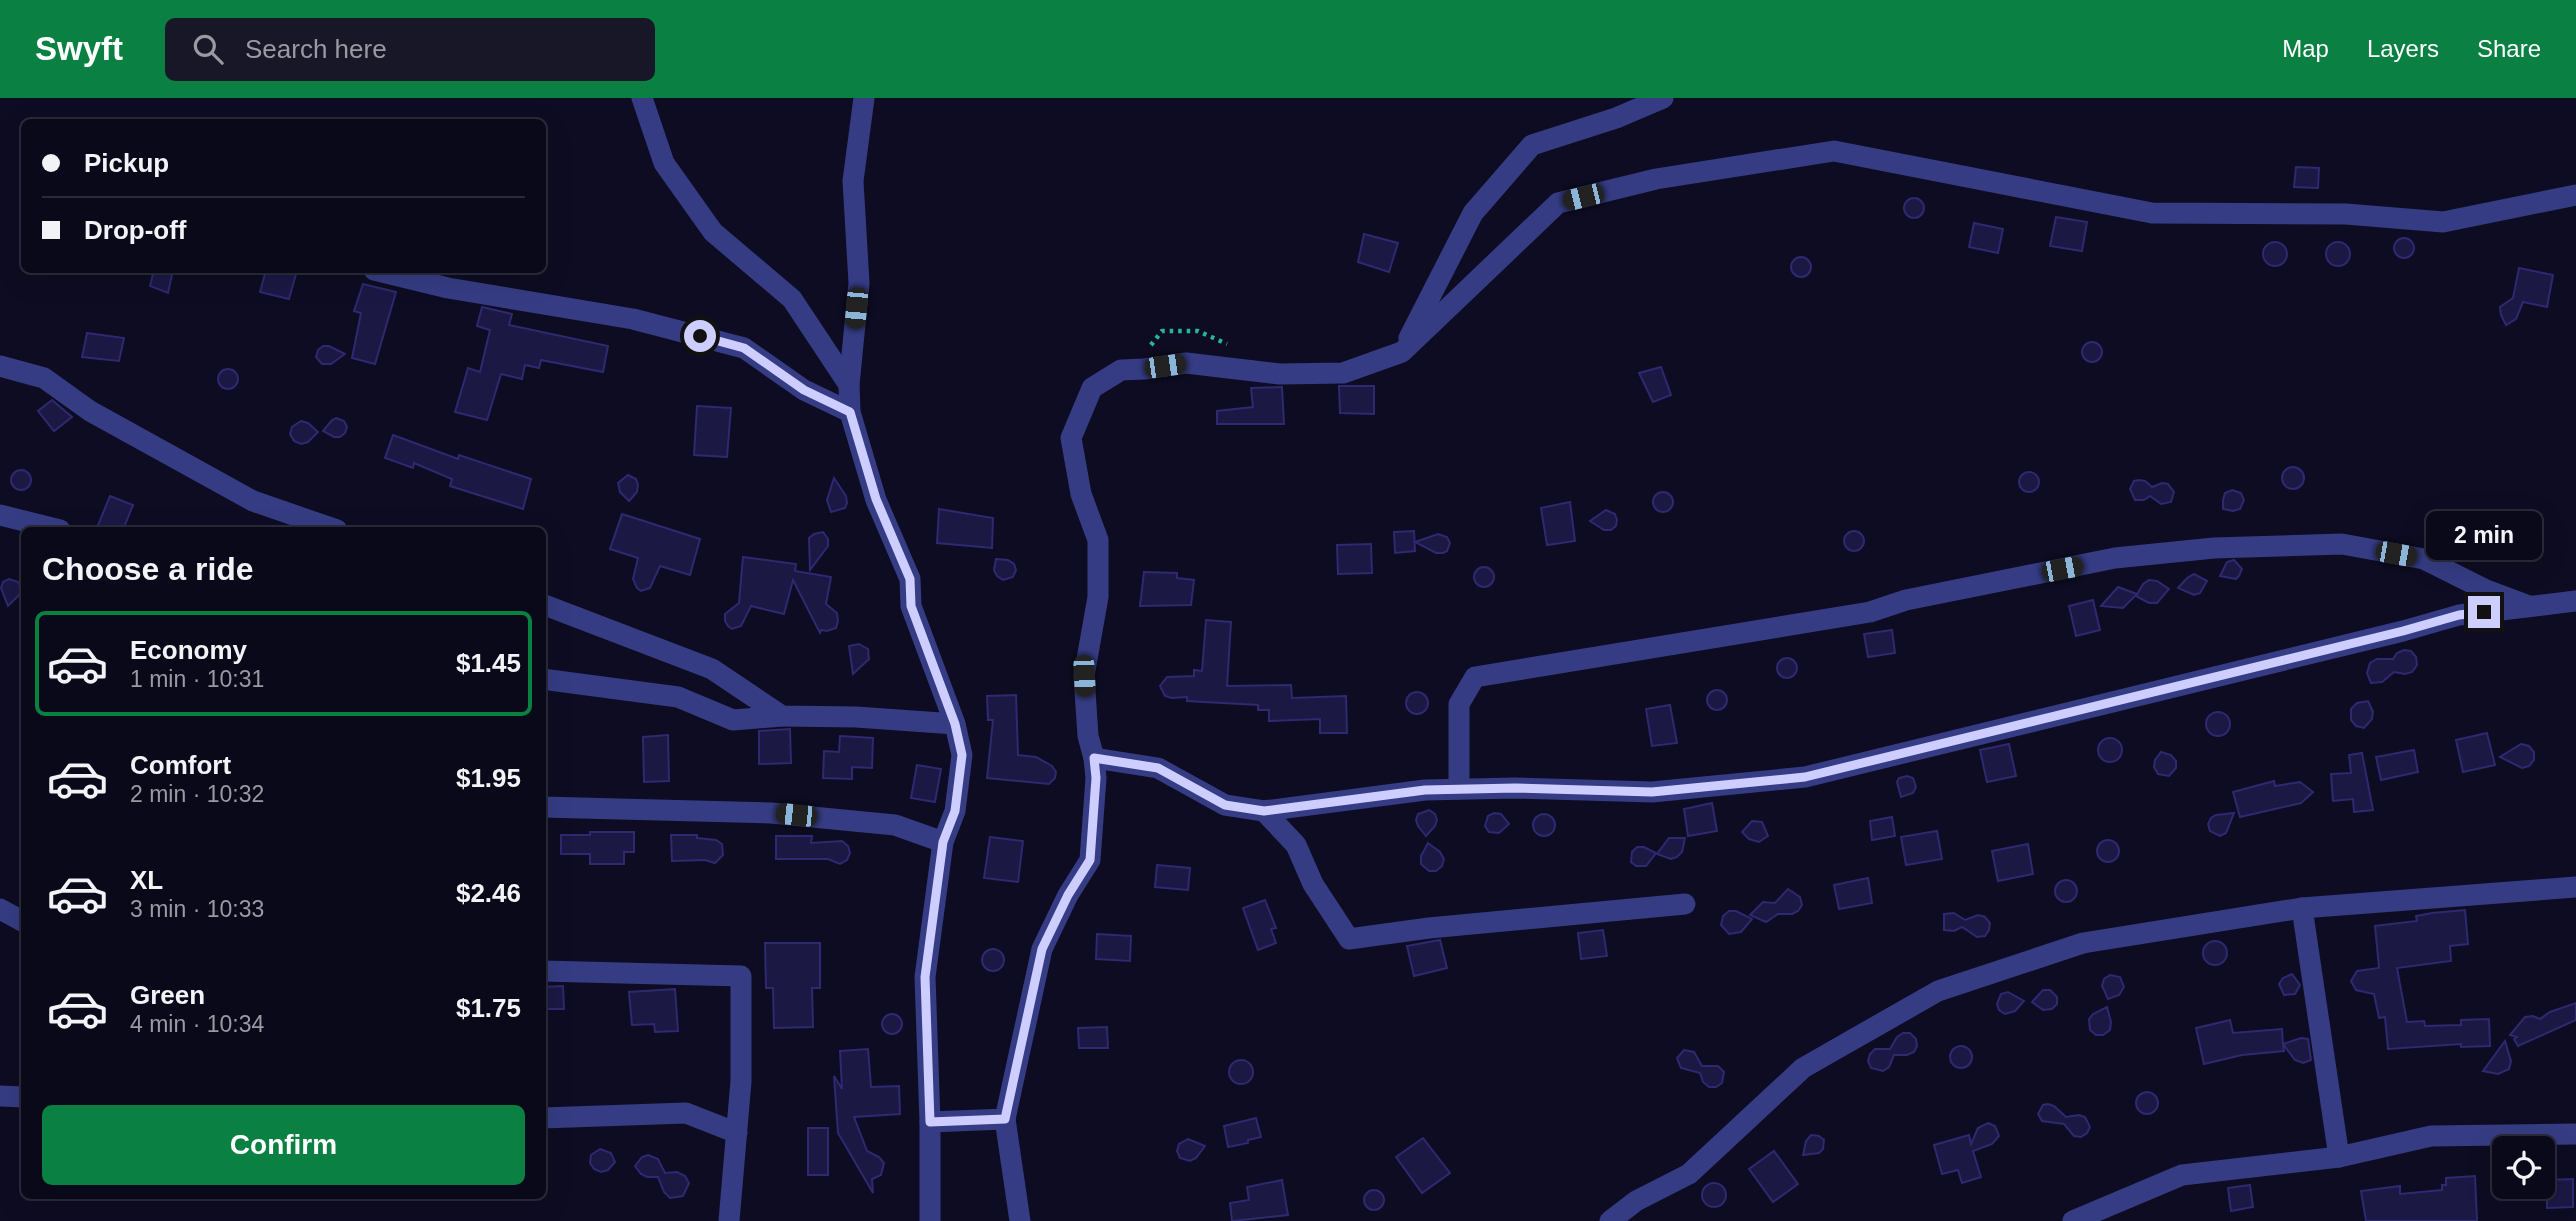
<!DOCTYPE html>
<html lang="en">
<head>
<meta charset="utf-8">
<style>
  :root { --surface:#0a091a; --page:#181727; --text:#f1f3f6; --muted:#999aa2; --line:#2a2a39; --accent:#0b8043 }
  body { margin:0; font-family:Helvetica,sans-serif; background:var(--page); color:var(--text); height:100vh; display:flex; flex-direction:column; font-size:26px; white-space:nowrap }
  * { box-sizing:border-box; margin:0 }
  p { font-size:23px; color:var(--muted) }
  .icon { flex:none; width:38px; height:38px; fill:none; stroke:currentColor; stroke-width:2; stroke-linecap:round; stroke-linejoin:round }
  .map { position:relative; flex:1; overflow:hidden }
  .drawer { position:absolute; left:21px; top:429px; width:525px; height:672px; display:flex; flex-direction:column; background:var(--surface); border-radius:10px; box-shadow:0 7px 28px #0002,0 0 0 2px var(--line) }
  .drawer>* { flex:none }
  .hud { position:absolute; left:21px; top:21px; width:525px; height:154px; border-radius:10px; box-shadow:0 7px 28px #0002,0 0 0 2px var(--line); display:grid; align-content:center; height:154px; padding:0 21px; background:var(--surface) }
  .tools { position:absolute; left:2492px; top:1038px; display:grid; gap:14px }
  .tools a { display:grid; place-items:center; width:63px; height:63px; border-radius:10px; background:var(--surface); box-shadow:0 7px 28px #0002,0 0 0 2px var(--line); font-size:35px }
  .end { position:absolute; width:32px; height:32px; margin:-16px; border:9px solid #cdceff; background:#111; box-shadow:0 0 0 4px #111 }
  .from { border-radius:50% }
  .bubble { position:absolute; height:49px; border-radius:10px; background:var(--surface); box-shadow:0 7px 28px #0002,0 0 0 2px var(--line); font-size:23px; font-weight:800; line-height:49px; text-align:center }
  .car { position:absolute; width:21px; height:42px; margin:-21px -10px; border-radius:9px; box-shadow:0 0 5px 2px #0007; background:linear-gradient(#222 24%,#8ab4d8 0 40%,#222 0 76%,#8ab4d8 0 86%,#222 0) }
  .hud b { display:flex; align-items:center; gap:24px; height:66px; font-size:26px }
  .hud b+b { border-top:2px solid var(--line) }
  .hud i { width:18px; height:18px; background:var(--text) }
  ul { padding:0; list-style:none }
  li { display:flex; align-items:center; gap:21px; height:105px; margin:0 14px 10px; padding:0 7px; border:4px solid transparent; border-radius:10px }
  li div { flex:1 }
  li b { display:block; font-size:26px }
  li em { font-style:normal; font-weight:800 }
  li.active { border-color:var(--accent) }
  li>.icon { width:63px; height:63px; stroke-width:1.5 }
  h2 { padding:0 21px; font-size:32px; line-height:84px }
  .button { display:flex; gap:14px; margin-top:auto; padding:14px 21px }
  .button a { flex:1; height:80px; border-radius:10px; background:var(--accent); color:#fff; font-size:28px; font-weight:800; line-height:80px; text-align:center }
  header { display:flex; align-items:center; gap:42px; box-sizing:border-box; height:98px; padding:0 35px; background:var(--accent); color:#fff }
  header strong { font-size:33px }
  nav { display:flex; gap:38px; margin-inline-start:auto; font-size:24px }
  .search { width:490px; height:63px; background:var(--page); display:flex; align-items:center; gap:18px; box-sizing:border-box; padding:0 24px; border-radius:10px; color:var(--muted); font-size:26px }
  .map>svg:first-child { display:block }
  .building { fill:#1b1844; stroke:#2e2970; stroke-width:2 }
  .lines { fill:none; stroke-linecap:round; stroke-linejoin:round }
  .path { stroke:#29b79c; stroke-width:4.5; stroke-dasharray:3.5 5; stroke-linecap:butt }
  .street { stroke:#353c83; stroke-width:21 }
  .route { stroke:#cdceff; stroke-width:9 }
</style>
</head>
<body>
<header>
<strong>Swyft</strong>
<div class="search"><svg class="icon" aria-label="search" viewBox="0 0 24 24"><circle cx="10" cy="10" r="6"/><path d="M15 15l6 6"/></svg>Search here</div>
<nav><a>Map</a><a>Layers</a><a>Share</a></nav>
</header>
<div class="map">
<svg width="2576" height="1123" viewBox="0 0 2576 1123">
  <rect width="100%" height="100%" fill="#0d0c22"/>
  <g class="building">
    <path d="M2296,69L2319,70L2318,90L2294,89Z"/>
    <circle cx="1914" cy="110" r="10"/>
    <path d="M2056,119L2087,124L2082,153L2050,148Z"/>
    <path d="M1974,125L2003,131L1998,155L1969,149Z"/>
    <path d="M1364,136L1398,145L1389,174L1358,164Z"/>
    <circle cx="2404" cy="150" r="10"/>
    <circle cx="2275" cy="156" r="12"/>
    <circle cx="2338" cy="156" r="12"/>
    <circle cx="1801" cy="169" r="10"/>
    <path d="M2519,170L2553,177L2547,209L2523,204L2516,221L2506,227L2501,217L2500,209L2513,200Z"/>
    <path d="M154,172H173L168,195L150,188Z"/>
    <path d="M266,172H279L296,176L289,201L260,194Z"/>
    <path d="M363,186L396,194L375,266L352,260L361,215L354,213Z"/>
    <path d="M482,209L512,216L509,227L608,248L603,274L541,262L539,270L525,267L522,281L501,276L487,322L455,314L468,270L480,274L490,232L477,228Z"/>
    <path d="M87,235L124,240L119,263L82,259Z"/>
    <circle cx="2092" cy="254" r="10"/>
    <path d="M323,248H329L345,256L331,266H322L316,259L318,252Z"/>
    <path d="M1661,269L1671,297L1653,304L1639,275Z"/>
    <circle cx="228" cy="281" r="10"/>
    <path d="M1339,288H1374V316L1340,315Z"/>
    <path d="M1282,289L1284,326H1217V313L1253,309L1251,290Z"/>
    <path d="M52,302L72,319L54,333L38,313Z"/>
    <path d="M697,308L731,310L727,359L694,357Z"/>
    <path d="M336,320L344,323L347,329L345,335L340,339H334L323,333L332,322Z"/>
    <path d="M301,323L308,325L318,334L308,344L301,346L294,343L290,336L292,329Z"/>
    <path d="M393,337L458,361L459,357L531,381L523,411L450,388L452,381L414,365L413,370L385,360Z"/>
    <circle cx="2293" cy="380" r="11"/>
    <circle cx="21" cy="382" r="10"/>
    <circle cx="2029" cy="384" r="10"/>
    <path d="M628,377L636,381L638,387L637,394L629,403L620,394L618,385Z"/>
    <path d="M834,380L846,398L847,405L845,410L831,414L827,402Z"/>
    <path d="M2139,382L2145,383L2152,389L2162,385L2168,386L2174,394L2171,404L2161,406L2150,398L2144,402H2135L2130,391L2134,383Z"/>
    <path d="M2232,392L2241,395L2244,402L2240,411L2233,413L2223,411V402L2225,395Z"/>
    <circle cx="1663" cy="404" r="10"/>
    <path d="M110,398L133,407L123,432H96Z"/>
    <path d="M1570,404L1575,443L1547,447L1541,410Z"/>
    <path d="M939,411L993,420L992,450L937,445Z"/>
    <path d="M1606,412L1615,416L1617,422L1616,428L1611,432H1604L1590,423Z"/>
    <path d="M622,416L700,441L690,477L660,468L650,490L641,493L637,490L633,481L638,460L610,451Z"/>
    <circle cx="1854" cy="443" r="10"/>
    <path d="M1414,433L1415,453L1395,455L1394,434Z"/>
    <path d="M823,434L828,441V448L810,472L809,440L814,436Z"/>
    <path d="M1438,436L1447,439L1450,445L1447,453L1443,455H1436L1415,444Z"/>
    <path d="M1371,446L1372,475L1338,476L1337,447Z"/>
    <path d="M743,459L796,466L795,473L831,479L826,506L837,515L838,523L836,530L827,533L821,532L820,535L793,482L784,516L751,508L741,528L732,531L728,528L725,523V516L739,505Z"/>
    <path d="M996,461L1008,462L1014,466L1016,472L1013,479L1003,482L997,478L994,472Z"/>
    <path d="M2234,462L2242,471L2239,478L2236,481L2220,478L2227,464Z"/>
    <circle cx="1484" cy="479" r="10"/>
    <path d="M1144,474L1177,475V480L1194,482L1191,507L1140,508Z"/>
    <path d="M2194,476L2207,483L2200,495L2194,497L2178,490L2187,480Z"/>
    <path d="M9,481L18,484L21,490L19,497L8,508L1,490L3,484Z"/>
    <path d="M2149,482L2157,483L2169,491L2157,505H2149L2136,498L2143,486Z"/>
    <path d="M2118,489L2137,496L2123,510L2101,508Z"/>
    <path d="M2093,502L2100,532L2076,538L2069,508Z"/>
    <path d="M1206,522L1231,524L1227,588L1291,587L1292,600L1346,598L1347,635H1320V621L1269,623V612H1258V607L1187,603V599L1172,600L1165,598L1160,588L1167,579L1194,578V572L1202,573Z"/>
    <path d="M1892,532L1895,555L1868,559L1864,536Z"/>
    <path d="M859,546L868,551L869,561L853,576L849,548Z"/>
    <path d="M2404,552L2411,553L2416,559L2417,567L2412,574L2405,576L2394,574L2382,584L2371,585L2367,575L2370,565L2377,561H2393L2397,555Z"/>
    <circle cx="1787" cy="570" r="10"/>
    <circle cx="1717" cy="602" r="10"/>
    <circle cx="1417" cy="605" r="11"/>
    <path d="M1016,597L1018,657L1036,659L1052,668L1056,674L1055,680L1049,686L987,680L993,622H988L987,598Z"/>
    <path d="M2368,603L2373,614L2372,621L2364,630L2356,628L2351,622V611L2357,605Z"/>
    <path d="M1670,607L1677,645L1652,648L1646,611Z"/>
    <circle cx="2218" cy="626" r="12"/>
    <path d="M790,631L791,665L759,666V633Z"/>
    <path d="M2487,635L2495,667L2463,674L2456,642Z"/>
    <path d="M668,637L669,683L644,684L643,639Z"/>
    <path d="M840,638L873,640L872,670L852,669V681L823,680L824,653L839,654Z"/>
    <circle cx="2110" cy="652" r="12"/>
    <path d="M2009,646L2016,678L1987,684L1980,652Z"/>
    <path d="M2521,646L2529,648L2534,654V662L2529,668L2522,670L2500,659Z"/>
    <path d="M2414,652L2418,674L2381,682L2376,659Z"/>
    <path d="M2161,654L2171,657L2176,663V670L2169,678L2158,676L2154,669L2155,662Z"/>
    <path d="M2362,655L2373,712L2354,714L2353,701L2333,703L2331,676L2351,675L2349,657Z"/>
    <path d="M917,667L941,671L935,704L911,700Z"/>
    <path d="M1907,678L1913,680L1916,689L1913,695L1901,699L1897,684L1899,680Z"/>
    <path d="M2274,683L2275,688L2300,684L2313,694L2301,705L2240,719L2233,694Z"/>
    <path d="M1712,705L1717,733L1688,738L1684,711Z"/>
    <path d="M1429,712L1435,716L1437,722L1435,728L1426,738L1418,728L1416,722L1418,716Z"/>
    <path d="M1494,715L1501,716L1509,726L1499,735L1489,734L1485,728L1488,718Z"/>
    <path d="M2234,715L2226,735L2220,738L2210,733L2208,726L2211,720L2216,717Z"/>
    <circle cx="1544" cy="727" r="11"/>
    <path d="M1892,719L1895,738L1872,742L1870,723Z"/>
    <path d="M1752,723L1762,724L1768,738L1759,744L1749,741L1742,734Z"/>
    <path d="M1937,733L1942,761L1906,767L1901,739Z"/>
    <path d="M590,734H634V754H624V766H590V756H561V737H590Z"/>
    <path d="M671,737H697V740L716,742L722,746L723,757L715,765L705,762L672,763Z"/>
    <path d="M776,738H812L811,745L842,743L848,748L850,755L847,762L840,766L828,761H776Z"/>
    <path d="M990,739L1023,743L1018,784L984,780Z"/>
    <path d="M1669,740H1685L1682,754L1677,759L1671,761L1657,756Z"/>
    <circle cx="2108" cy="753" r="11"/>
    <path d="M1428,745L1440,754L1444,761L1442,768L1436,773H1429L1421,766V758Z"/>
    <path d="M2028,746L2033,776L1998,783L1992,753Z"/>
    <path d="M1637,749H1644L1656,755L1646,768H1636L1631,764L1632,754Z"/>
    <path d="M1157,767L1190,770L1188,792L1155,789Z"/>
    <path d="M1868,780L1872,805L1839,811L1834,787Z"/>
    <circle cx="2066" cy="793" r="11"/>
    <path d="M1788,791L1800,799L1802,807L1798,813L1792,816H1778L1766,824L1750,817L1763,804L1775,805Z"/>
    <path d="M1265,802L1276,830L1271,831L1276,845L1258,852L1243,810Z"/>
    <path d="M2465,812L2468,846L2450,848L2451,863L2397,870L2407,924L2424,923L2425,928L2461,927V922L2489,921L2490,948L2461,949V946L2388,951L2385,919L2379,920L2374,896L2356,892L2351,883L2357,873L2379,870L2375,828L2417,823L2416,818L2432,815Z"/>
    <path d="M1729,813H1736L1752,821L1741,834L1729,836L1721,827L1723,818Z"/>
    <path d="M1954,815L1965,822L1978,817L1985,819L1990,825L1989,832L1985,838L1977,839L1962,829L1954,833L1944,832V816Z"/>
    <path d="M1603,832L1607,858L1581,861L1578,835Z"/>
    <path d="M1097,836L1131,838L1130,863L1096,861Z"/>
    <path d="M1440,842L1447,870L1414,878L1407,848Z"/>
    <circle cx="2215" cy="855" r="12"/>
    <path d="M765,845H820V890H812L813,929L774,930L773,890H766Z"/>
    <circle cx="993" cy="862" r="11"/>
    <path d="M2292,876L2300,887L2295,896L2284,897L2279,886L2283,880Z"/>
    <path d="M2110,877L2120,879L2124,889L2119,897L2108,901L2102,888L2104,881Z"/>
    <path d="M563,888L564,911H542V889Z"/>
    <path d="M675,891L678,933L655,934L654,926L632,927L629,894Z"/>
    <path d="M2043,892H2050L2057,899V906L2052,911L2043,912L2032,904Z"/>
    <path d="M2008,894L2024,903L2015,913L2005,916L1999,912L1997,906L2001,896Z"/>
    <path d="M2576,905V922L2518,948L2514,941L2517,939L2510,937L2525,919L2533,918L2540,921L2550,914Z"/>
    <path d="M2107,909L2111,924L2110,932L2103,937H2096L2090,932L2089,921L2093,916Z"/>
    <circle cx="892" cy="926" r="10"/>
    <path d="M2230,922L2233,935L2282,931L2283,946L2301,940L2308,941L2311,962L2303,965L2295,962L2283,946L2284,953L2242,957L2204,966L2196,930Z"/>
    <path d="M1107,929L1108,950H1079L1078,930Z"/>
    <path d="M1903,935H1910L1916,941L1917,948L1914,954L1907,957H1894L1889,969L1883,973L1871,970L1868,963L1870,956L1875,951H1890L1897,939Z"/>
    <path d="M2505,943L2511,963L2509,971L2498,976L2483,973Z"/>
    <circle cx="1961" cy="959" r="11"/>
    <path d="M868,951L871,989L899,988L900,1016L854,1019L867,1053L879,1059L884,1065L881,1077L872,1081L873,1095L838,1035L834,978L842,991L840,953Z"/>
    <path d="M1684,952L1694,954L1702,968H1718L1724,974L1722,985L1716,989H1709L1703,984L1700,975L1681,970L1677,960Z"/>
    <circle cx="1241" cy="974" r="12"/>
    <circle cx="2147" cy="1005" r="11"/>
    <path d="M2048,1006L2054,1008L2066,1019L2079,1017L2085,1019L2090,1029L2087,1035L2081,1039L2074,1038L2064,1026L2042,1023L2038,1016L2043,1007Z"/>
    <path d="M1256,1020L1261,1039L1248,1042V1045L1228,1049L1224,1028Z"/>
    <path d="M1988,1025L1995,1028L1999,1038L1992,1046L1973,1053L1981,1079L1962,1085L1958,1072L1942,1076L1934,1047L1969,1037L1971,1046L1978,1030Z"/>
    <rect x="808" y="1030" width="20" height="47"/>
    <path d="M1811,1037L1819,1038L1824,1042L1823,1051L1819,1055L1803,1057L1806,1043Z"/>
    <path d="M1423,1040L1450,1075L1422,1095L1396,1059Z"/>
    <path d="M1188,1041L1205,1048L1196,1060L1190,1063L1180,1060L1177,1053L1179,1046Z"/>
    <path d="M600,1051L611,1055L615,1064L608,1072L601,1074L594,1071L590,1065L591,1057Z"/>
    <path d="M1774,1053L1798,1086L1773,1104L1749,1071Z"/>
    <path d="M648,1057L658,1061L665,1075L677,1074L685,1078L689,1085L683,1098L670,1100L664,1094L658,1079H647L641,1076L635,1068L642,1059Z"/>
    <path d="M2475,1078L2477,1123H2366L2361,1093L2400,1088V1096L2442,1092V1087H2446V1080Z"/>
    <path d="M2573,1081V1109L2547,1110V1082Z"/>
    <path d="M1282,1082L1288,1117L1232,1123L1230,1105L1249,1102L1247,1089Z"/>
    <circle cx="1714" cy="1097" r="12"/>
    <path d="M2250,1087L2253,1109L2231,1113L2228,1090Z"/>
    <circle cx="1374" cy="1102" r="10"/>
  </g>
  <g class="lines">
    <path class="path" d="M1151,247L1162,233H1198L1227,246"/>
    <g class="street">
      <path d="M642,0L664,65L713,134L792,201L849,287"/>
      <path d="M864,0L853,83L859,185L849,287L850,314L876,402L910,481L911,508L955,626L962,657L955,713L943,744L925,879L930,1024V1123"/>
      <path d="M374,172L448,190L633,221L744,250L804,292L850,314"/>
      <path d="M1409,240L1473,115L1532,47L1616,20L1663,0"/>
      <path d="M0,268L44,280L90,313L253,403L337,432"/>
      <path d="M0,417L60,432"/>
      <path d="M542,506L712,571L782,618L856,619L955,626"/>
      <path d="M542,581L678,599L733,622L782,618"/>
      <path d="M1094,660L1088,638L1084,578L1098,499V442L1081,396L1071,340L1092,290L1121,272L1144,271L1186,265L1280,276L1343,275L1402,254L1558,105L1656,81L1834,53L2152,115L2346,116L2443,124L2576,97"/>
      <path d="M1459,691V606L1475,579L1870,514L1906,502L2115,460L2214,450L2342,446L2424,461L2484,491L2529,508"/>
      <path d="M542,709L771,715L895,727L943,744"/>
      <path d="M1264,713L1425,692L1515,690L1652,694L1805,679L2403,533L2459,517L2576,503"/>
      <path d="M2302,810L2339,1059"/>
      <path d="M0,811L24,824"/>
      <path d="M542,873L741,878V983L729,1123"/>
      <path d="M0,998L24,999"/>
      <path d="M542,1020L686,1015L737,1035"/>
      <path d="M1005,1021L1020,1123"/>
      <path d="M930,1024L1005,1021L1042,851L1068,797L1090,762L1096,680L1094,660L1158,670L1225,707L1264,713L1296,747L1313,786L1349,841L1429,830L1685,806"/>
      <path d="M1610,1123L1636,1103L1689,1076L1803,970L1938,893L2083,845L2302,810L2576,789"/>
      <path d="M2073,1123L2182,1077L2339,1059L2431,1038L2576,1036"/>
    </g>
  </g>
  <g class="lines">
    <path class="route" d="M700,238L744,250L804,292L850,314L876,401L910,481L911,508L955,626L962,657L955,713L943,744L925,879L930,1024L1005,1021L1042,851L1068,797L1090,762L1096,680L1094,660L1158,670L1225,707L1264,713L1425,692L1515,690L1652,694L1805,679L2403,533L2459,517L2484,514"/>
  </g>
</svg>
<div class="tools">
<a><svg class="icon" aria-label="locate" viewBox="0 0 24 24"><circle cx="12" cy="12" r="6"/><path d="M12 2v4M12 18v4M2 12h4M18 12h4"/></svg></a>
</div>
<i class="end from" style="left:700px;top:238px"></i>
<i class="end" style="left:2484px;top:514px"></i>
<div class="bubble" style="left:2426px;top:413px;width:116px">2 min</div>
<i class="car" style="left:1583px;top:99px;rotate:256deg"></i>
<i class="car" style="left:856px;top:210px;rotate:185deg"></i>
<i class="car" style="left:1165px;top:268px;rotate:82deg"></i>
<i class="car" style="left:2396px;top:456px;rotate:100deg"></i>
<i class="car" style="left:2062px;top:471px;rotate:79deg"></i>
<i class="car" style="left:1084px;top:578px;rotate:177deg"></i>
<i class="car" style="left:796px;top:717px;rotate:276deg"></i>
<div class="hud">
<b><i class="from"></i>Pickup</b>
<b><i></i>Drop-off</b>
</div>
<section class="drawer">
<h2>Choose a ride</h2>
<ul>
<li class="active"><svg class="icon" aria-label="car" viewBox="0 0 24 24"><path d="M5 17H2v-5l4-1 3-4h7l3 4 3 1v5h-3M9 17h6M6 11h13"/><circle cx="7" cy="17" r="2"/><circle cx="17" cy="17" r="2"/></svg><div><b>Economy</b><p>1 min · 10:31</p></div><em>$1.45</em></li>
<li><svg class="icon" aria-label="car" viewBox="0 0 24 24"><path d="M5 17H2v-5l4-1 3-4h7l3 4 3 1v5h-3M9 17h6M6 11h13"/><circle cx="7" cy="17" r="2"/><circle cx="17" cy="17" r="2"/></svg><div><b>Comfort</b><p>2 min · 10:32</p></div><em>$1.95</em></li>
<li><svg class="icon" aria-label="car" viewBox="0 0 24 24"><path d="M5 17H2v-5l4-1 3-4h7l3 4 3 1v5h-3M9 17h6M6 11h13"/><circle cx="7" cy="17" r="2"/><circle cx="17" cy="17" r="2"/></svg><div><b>XL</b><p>3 min · 10:33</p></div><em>$2.46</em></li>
<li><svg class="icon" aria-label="car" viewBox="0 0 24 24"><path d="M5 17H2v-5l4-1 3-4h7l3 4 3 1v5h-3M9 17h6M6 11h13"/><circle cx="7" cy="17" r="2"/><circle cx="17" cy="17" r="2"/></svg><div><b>Green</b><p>4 min · 10:34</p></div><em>$1.75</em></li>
</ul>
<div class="button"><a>Confirm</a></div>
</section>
</div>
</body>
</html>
